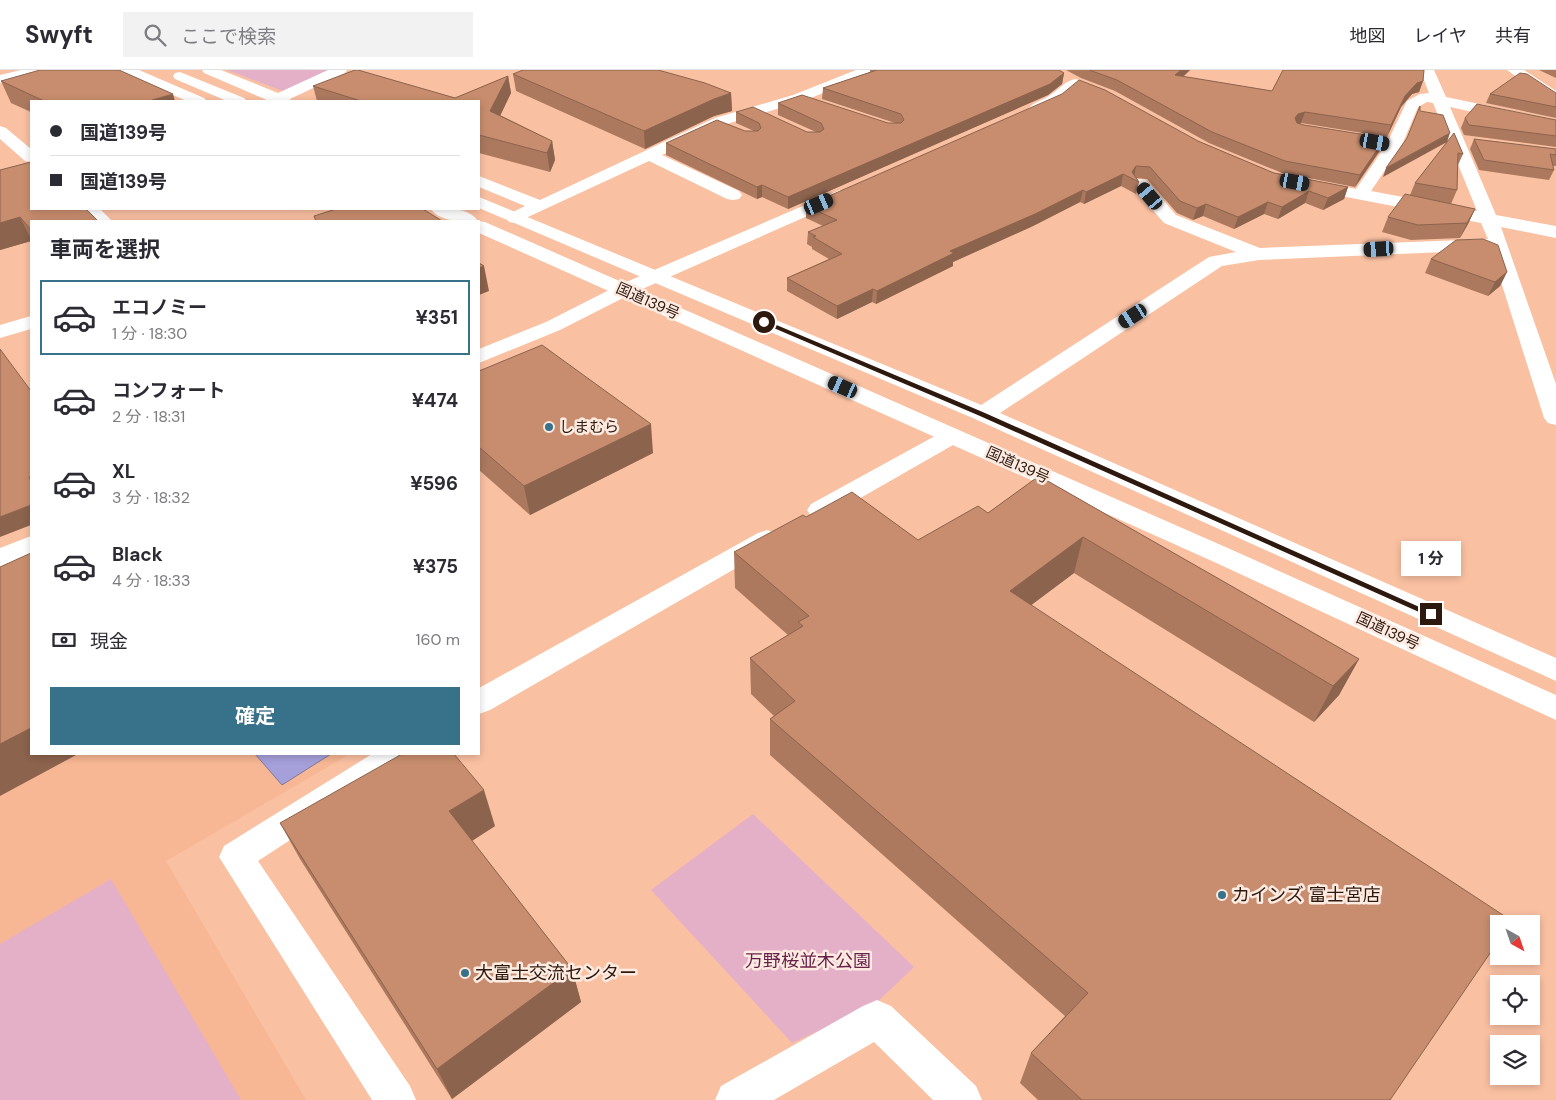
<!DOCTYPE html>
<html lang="ja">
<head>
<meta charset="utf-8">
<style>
  :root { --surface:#fff; --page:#f2f2f3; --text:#2b2b33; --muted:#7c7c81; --line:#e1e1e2; --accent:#38718a }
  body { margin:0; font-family:"DM Sans","Noto Sans JP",sans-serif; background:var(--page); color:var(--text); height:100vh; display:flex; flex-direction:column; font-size:19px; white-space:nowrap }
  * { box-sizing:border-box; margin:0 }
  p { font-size:16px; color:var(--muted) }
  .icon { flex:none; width:28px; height:28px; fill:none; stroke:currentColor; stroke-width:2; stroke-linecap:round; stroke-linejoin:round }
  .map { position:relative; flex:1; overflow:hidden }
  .panel { position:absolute; left:30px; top:150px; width:450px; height:535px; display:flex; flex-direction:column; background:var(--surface); border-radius:0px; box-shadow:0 2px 8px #0003 }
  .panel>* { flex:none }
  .top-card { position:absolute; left:30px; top:30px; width:450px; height:110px; border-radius:0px; box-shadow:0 2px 8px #0003; display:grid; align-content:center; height:110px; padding:0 20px; background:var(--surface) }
  .needle { width:32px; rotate:140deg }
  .fabs { position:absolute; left:1490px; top:845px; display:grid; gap:10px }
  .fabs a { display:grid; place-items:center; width:50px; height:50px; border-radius:0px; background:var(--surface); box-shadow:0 2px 8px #0003; font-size:25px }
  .end { position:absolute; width:22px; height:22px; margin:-11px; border:6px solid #2e190e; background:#fff; box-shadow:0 0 0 2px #fff }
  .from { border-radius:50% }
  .bubble { position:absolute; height:35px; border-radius:0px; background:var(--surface); box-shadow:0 2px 8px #0003; font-size:16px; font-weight:700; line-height:35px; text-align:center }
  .car { position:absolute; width:15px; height:30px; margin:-15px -8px; border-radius:6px; box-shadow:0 0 4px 1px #0007; background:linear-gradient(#222 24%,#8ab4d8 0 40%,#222 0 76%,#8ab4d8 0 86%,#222 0) }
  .top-card b { display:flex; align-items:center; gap:18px; height:48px; font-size:19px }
  .top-card b+b { border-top:1px solid var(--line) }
  .top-card i { width:12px; height:12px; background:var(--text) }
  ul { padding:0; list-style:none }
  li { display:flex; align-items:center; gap:15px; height:75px; margin:0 10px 8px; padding:0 10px; border:2px solid transparent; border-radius:0px }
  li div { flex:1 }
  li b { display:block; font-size:19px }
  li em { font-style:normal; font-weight:700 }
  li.on { border-color:var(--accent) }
  li>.icon { width:45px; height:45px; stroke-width:1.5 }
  h2 { padding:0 20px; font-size:22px; line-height:60px }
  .pay { display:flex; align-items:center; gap:12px; height:55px; padding:0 20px; font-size:19px }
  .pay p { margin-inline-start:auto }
  .primary-button { display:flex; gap:10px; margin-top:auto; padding:10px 20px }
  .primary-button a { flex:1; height:58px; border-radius:0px; background:var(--accent); color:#fff; font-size:20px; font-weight:700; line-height:58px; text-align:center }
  header { display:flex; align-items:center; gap:30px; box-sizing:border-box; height:70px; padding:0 25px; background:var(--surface); border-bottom:1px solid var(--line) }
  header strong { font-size:24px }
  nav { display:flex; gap:28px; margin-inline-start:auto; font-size:18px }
  .search { width:350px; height:45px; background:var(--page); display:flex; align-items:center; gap:12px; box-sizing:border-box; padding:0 18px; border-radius:0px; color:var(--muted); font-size:19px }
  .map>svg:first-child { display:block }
  .built { fill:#f7b694 }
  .green { fill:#e3b0c8 }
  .water { fill:#a6a0da; stroke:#82789d }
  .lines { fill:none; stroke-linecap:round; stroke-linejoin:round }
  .minor { fill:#fff; fill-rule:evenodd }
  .highway { fill:#fff; fill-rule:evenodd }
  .wall { fill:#ac795f }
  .shaded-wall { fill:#8c634d }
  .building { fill:#c88d6e; stroke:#8c634d }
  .route { fill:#2e190e }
  .poi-dot { fill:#38718a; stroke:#fdebe2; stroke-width:2 }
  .labels { text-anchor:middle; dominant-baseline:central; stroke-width:5; stroke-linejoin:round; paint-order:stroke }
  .street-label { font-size:15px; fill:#2e190e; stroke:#fdebe2 }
  .poi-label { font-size:15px; fill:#2e190e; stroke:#fdebe2; text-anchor:start }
  .near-poi-label { font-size:18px; fill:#2e190e; stroke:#fdebe2; text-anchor:start }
  .near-park-label { font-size:18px; fill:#671e48; stroke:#fdebe2 }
</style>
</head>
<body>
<header>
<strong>Swyft</strong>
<div class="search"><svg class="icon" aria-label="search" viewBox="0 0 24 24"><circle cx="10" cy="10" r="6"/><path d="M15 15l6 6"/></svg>ここで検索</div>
<nav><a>地図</a><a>レイヤ</a><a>共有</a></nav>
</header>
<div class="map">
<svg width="1556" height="1030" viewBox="0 0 1556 1030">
  <rect width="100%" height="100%" fill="#fac0a2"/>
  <path class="built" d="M31,480V684H350L166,791L306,1030H0V494Z"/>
  <g class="green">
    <path d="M227,0H333L288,23Z"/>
    <path d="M753,744L914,897L873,936L792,973L651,820Z"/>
    <path d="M111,809L241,1030H0V874Z"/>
  </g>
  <path class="water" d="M255,684H331L282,715Z"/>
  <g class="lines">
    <g class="minor">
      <path d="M21,0H48L46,3L0,13V5Z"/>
      <path d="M202,0H221L278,23L328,0H347L345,3L290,29L291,31H267V30L204,3Z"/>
      <path d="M856,0H876L874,3L803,31L727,54L662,85L739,121L742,125L739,129L733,130L727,129L649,91L515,153L509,152L506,148L509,144L525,136L479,117V106L540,130L715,48L793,25Z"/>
      <path d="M1420,0H1434L1446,27L1556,50V60L1450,37L1496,145L1556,156V168L1501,157L1556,314V355L1548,353L1544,348L1491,180L1259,190L1222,196L991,349L983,351L975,349L971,344L975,339L1209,187L1236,182L1164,153L1134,118L1131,114L1134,110L1140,109L1146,110L1176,145L1260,178L1488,169L1481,153L1310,120L1304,119L1301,115L1304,111L1310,110L1356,119L1386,75L1407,31L1420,24L1429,23ZM1427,32L1433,33L1477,141L1371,121L1402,75L1418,37Z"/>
      <path d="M1507,0H1524L1556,21V33L1551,31Z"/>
      <path d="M1075,9L1080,10L1082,13C1073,26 1048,45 1032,41L1029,38C1034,32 1041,31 1047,27C1057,22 1064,11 1075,9Z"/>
      <path d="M0,56L6,58L31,79V92L25,91L0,69Z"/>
      <path d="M840,120L846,121L849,125L846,129L631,224L560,260L479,293V279L546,252L617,216Z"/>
      <path d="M80,139H100L112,151H92Z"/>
      <path d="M31,246V259L0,268V255Z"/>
      <path d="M952,359L960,361L964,366L960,371L829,446L820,448L811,446L807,440L811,434L944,361Z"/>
      <path d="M767,460L776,463L780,469L776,475L490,640L479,644V618L758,463Z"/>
      <path d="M31,466V485L0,497V478Z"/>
      <path d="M372,684H413L408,693L258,791L410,1016L416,1030H372L219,787L224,776Z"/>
      <path d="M877,930L891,936L976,1016L982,1030H933L874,972L774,1030H715L721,1016L863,936Z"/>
    </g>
    <g class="highway">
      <path d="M120,0H139L204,28L207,31H187L122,3Z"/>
      <path d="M180,2L244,28L247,31H227L175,9L173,6L175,3Z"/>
      <path d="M479,127L991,339L1556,588V611L975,349L479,138Z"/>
      <path d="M431,139C445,138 469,137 478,151L485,152L1230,479L1556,625V650L1212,491L479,163V151C464,151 441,153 431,139Z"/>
    </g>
  </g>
  <g class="wall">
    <path d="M870,0H1059L1064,3L1062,14L1048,25L788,139L762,127L757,129L666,85V73L754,61L736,53V42L807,62H816L778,45V33L888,53H895L822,29L823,18L870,2Z"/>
    <path d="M1066,0H1190L1183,7L1272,21L1423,11L1419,22L1412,24L1401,37L1387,67L1301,53L1300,54L1381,79L1355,117L1282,103L1209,73L1115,21L1081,8Z"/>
    <path d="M1539,0H1556V8Z"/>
    <path d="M660,1L731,23L732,41L714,46L645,79L516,21L513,4Z"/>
    <path d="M508,6L511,23L500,45L552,71L555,90L550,102L479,83V31H317L313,16L455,28Z"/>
    <path d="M1,11L175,31H31V42L11,33Z"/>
    <path d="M1556,23V48L1486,33L1490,24Z"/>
    <path d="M1465,48L1556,50V77L1464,65L1461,58Z"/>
    <path d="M1454,63L1463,84L1458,95L1457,120L1451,134L1475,139L1468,154L1460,168L1411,170L1382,162L1388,147L1410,125L1415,113Z"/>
    <path d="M1474,69L1556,85V96H1553L1554,100L1549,110L1479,100L1470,79Z"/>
    <path d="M1198,71L1274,103L1348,117L1344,129L1323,140L1305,133L1278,149L1264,144L1234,159L1203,146L1193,150L1177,143L1147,109L1136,108L1139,112L1136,124L1121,116L1084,134L1080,132L1033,156L953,192V196L876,234L872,232L837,249L787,221V208L829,189L812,179V177L807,174L808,162L823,156L806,148V136Z"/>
    <path d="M0,100L31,151V171L0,180Z"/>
    <path d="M1431,189L1507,202L1500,216L1488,226L1425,203Z"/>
    <path d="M479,301L653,383L530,445L479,400Z"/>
    <path d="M1039,406L1359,589L1339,625L1314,652L1074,503L1031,535L1390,1030H1038L1020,1013L1031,983L1065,946L770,685V649L774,646L751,624L750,588L788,565L735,518L734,482L806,447L918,470L988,443Z"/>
    <path d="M280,753L495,756L472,771L572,899L581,932L452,1029L300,789Z"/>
  </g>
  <g class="shaded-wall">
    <path d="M1181,0H1190L1172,16L1175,5Z"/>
    <path d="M1064,3L1062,14L1048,25L788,139V127Z"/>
    <path d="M508,6L511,23L494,59L490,41Z"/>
    <path d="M1423,11L1419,22L1412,24L1401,37L1387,67L1391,55L1405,26L1417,13Z"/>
    <path d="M731,23L732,41L714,46L645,79L644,61L714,29Z"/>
    <path d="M173,24L175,31H152V30Z"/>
    <path d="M1305,42L1301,53L1294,55L1295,48L1298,44Z"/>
    <path d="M1450,63L1447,72L1383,107L1386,98Z"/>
    <path d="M1385,68L1381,79L1355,117L1360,105Z"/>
    <path d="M552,71L555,90L550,102L547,83Z"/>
    <path d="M1136,96L1134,108L1132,102Z"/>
    <path d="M1123,104L1121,116L1084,134L1086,122Z"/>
    <path d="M762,115V127L757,129V117Z"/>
    <path d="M1348,117L1344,129L1323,140L1328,128Z"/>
    <path d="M1083,120L1080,132L1033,156L953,192V196L876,234L877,221L950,181Z"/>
    <path d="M1309,121L1305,133L1278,149L1282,137Z"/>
    <path d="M1268,132L1264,144L1234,159L1238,147Z"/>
    <path d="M1206,134L1203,146L1193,150L1197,138Z"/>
    <path d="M1475,139L1468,154L1460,168L1467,153Z"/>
    <path d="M20,147L31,169V171L0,180V153Z"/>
    <path d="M484,196L489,221L479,225V198Z"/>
    <path d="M1507,202L1500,216L1488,226L1495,212Z"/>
    <path d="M873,219L872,232L837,249V236Z"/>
    <path d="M651,354L653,383L530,445L524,416Z"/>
    <path d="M31,435V455L0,467V447Z"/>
    <path d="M1083,467L1074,503L1002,557L1010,521Z"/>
    <path d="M1359,589L1339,625L1314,652L1333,616Z"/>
    <path d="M31,658V684H78L0,726V674Z"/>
    <path d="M484,720L495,756L462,777L449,741Z"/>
    <path d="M572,899L581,932L452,1029L437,999Z"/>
  </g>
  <g class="building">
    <path d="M40,0H119L173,24L152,30L153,31H44L1,11Z"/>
    <path d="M355,0H358L455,28L508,6L490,41L552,71L547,83L479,65V31H361L313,16Z"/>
    <path d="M523,0H658L705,13L731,23L714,29L644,61L513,4Z"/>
    <path d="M877,0H1059L1064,3L1050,14L788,127L762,115L757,117L666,73L717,50L745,61H758L761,58L759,53L736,42L753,37L807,62H820L824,59L821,53L778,33L802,25L888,53H901L904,50L901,44L823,18Z"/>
    <path d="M1089,0H1181L1175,5L1272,21L1283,0H1424L1423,11L1417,13L1405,26L1391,55L1305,42L1298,44L1295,48L1297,53L1304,55L1385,68L1360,105L1285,91L1212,62L1117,10Z"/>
    <path d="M1520,3L1527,4L1556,23V37L1490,24Z"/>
    <path d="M1079,10L1105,20L1198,71L1274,103L1348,117L1328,128L1309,121L1282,137L1268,132L1238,147L1206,134L1197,138L1180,131L1150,97L1136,96L1132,102L1139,112L1123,104L1086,122L1083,120L1035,144L950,181L954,183L877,221L873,219L837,236L787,208L842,184L813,167L816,166L808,162L837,150L806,136L1062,24Z"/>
    <path d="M1477,34L1556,50V66L1469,55L1465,48Z"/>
    <path d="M1420,36V41L1443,45L1450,63L1386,98L1407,68Z"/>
    <path d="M1454,63L1463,84L1458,83L1457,120L1415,113Z"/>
    <path d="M1474,69L1556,79V85L1550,84L1554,100L1484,90Z"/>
    <path d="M31,92V139H86L98,151H31V160L20,147L0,153V100Z"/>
    <path d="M1405,124L1475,139L1467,153L1418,155L1388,147Z"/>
    <path d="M336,139H423L442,151H316L314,146Z"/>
    <path d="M1483,169L1498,175L1507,202L1495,212L1431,189L1456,170Z"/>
    <path d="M479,193L484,196L479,198Z"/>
    <path d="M542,275L651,354L524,416L479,377V301Z"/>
    <path d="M0,279L31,321V406L29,407L31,411V435L0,447Z"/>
    <path d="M1039,406L1359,589L1333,616L1083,467L1010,521L1512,851L1510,854H1499V870L1390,1030H1082L1031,983L1088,923L770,649L795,631L750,588L803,556L798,552L809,546L734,482L803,445L806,447L852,422L918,470L978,436L988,443Z"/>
    <path d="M31,483V658L0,674V497Z"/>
    <path d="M402,684H454L484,720L449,741L572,899L437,999L280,753Z"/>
  </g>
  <path class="route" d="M762,251H767L985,343L1435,544L1434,546H1428L980,346L762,253Z"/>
  <g class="poi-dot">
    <circle cx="549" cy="357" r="5"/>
    <circle cx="1222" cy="825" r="5"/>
    <circle cx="465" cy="903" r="5"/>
  </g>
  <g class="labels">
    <g class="street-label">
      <text transform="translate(648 231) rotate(24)">国道139号</text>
      <text transform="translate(1018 395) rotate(24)">国道139号</text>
      <text transform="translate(1388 561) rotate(25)">国道139号</text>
    </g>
    <g class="poi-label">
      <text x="559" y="357">しまむら</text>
    </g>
    <g class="near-poi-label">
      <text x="1232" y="825">カインズ 富士宮店</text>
      <text x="475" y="903">大富士交流センター</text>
    </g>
    <g class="near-park-label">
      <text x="808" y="891">万野桜並木公園</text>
    </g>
  </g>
</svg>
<div class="fabs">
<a><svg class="needle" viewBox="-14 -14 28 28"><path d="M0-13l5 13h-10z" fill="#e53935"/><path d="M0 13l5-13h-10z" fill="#7c7c81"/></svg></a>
<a><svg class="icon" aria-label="locate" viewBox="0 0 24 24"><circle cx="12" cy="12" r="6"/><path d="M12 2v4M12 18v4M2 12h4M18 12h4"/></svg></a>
<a><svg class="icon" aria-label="layers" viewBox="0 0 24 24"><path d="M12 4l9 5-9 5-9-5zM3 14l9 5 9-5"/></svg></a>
</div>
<i class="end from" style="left:764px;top:252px"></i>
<i class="end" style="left:1431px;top:544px"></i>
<div class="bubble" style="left:1401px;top:471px;width:60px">1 分</div>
<i class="car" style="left:1375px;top:72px;rotate:100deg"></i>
<i class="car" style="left:1295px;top:112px;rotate:100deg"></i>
<i class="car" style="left:1150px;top:126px;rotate:320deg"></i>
<i class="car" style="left:819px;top:134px;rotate:67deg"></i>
<i class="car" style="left:1379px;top:179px;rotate:267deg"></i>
<i class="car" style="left:1133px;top:246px;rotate:237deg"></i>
<i class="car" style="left:843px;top:317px;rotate:294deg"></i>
<div class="top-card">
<b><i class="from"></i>国道139号</b>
<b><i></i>国道139号</b>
</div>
<section class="panel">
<h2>車両を選択</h2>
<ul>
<li class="on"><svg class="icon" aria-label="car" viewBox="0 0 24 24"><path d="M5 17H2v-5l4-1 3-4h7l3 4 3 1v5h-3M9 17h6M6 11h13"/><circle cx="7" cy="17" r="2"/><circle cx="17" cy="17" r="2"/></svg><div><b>エコノミー</b><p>1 分 · 18:30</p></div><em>¥351</em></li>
<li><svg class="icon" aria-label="car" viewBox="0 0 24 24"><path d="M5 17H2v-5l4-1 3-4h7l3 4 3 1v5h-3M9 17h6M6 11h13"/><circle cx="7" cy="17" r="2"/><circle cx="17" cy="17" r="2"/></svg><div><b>コンフォート</b><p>2 分 · 18:31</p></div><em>¥474</em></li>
<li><svg class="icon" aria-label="car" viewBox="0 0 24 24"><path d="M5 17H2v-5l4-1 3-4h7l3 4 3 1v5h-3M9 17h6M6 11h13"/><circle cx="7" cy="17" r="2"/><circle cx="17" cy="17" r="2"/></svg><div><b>XL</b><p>3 分 · 18:32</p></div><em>¥596</em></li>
<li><svg class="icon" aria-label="car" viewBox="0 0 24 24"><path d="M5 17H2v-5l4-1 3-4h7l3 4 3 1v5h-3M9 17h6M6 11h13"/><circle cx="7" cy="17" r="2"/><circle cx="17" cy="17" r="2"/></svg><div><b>Black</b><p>4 分 · 18:33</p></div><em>¥375</em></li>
</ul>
<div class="pay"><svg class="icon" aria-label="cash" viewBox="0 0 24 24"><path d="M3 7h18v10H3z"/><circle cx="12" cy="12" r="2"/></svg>現金<p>160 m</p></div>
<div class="primary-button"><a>確定</a></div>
</section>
</div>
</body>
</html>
